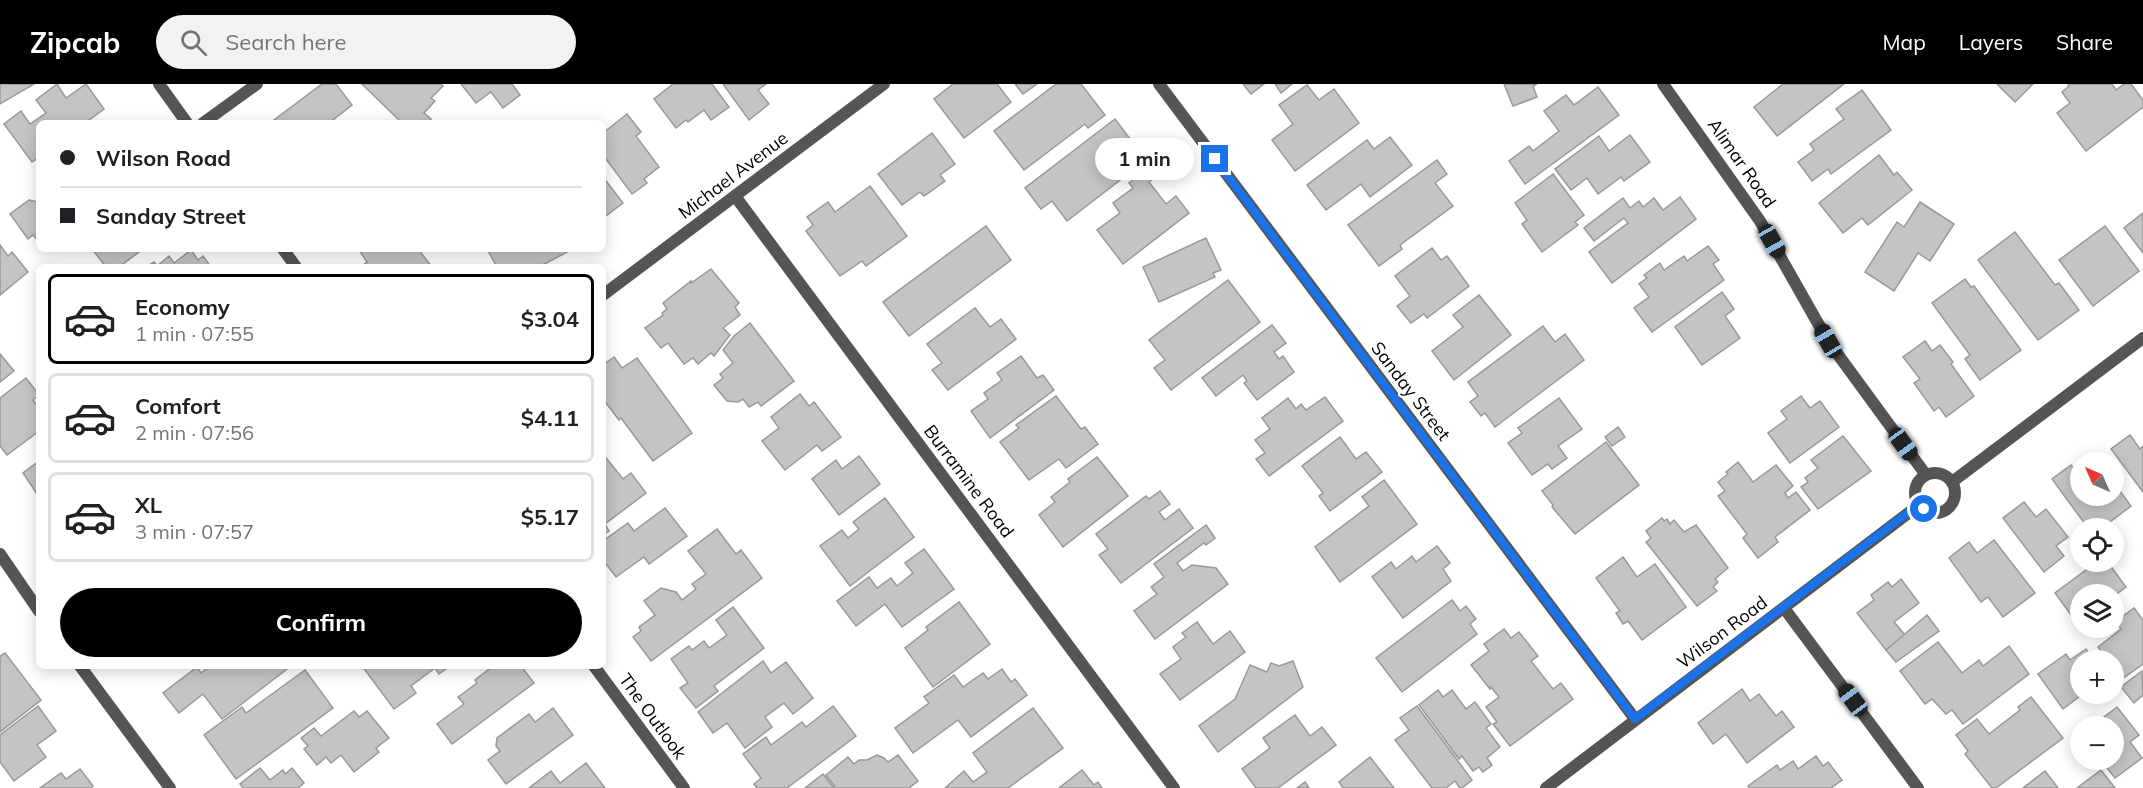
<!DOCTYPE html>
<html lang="en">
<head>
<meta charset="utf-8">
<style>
  :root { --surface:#fff; --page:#f2f2f2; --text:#202124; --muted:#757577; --line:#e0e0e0; --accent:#000 }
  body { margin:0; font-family:Mulish,sans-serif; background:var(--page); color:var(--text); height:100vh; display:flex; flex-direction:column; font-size:22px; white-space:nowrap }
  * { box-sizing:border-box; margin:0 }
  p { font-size:20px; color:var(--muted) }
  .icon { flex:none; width:33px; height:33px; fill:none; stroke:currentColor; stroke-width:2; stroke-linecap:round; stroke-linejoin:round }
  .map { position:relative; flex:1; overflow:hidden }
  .details { position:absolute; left:36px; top:180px; width:570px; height:405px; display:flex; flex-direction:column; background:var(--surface); border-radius:9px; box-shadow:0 3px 15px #0003 }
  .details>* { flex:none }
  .banner { position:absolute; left:36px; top:36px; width:570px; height:132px; border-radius:9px; box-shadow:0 3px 15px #0003; display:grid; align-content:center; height:132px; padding:0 24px; background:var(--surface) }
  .needle { width:39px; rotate:315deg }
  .fabs { position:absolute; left:2070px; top:368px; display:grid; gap:12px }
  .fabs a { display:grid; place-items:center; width:54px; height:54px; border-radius:50%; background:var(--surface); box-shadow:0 3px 15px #0003; font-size:30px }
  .end { position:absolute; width:27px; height:27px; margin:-14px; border:8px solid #1a73e8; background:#fff; box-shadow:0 0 0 3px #fff }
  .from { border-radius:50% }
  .bubble { position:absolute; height:42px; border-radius:21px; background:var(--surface); box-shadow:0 3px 15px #0003; font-size:20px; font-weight:700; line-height:42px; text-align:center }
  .car { position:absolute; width:18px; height:36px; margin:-18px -9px; border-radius:8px; box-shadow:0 0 4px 2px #0007; background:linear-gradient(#222 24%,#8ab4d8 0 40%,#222 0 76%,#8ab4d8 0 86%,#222 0) }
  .banner b { display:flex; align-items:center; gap:21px; height:57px; font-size:22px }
  .banner b+b { border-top:2px solid var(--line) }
  .banner i { width:15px; height:15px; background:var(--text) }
  ul { padding:10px 0 0; list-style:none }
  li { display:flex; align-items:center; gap:18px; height:90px; margin:0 12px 9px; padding:0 12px; border:3px solid var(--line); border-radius:9px }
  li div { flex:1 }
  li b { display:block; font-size:22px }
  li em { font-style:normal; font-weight:700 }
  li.active { border-color:var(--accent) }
  li>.icon { width:54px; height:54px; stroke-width:1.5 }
  .button { display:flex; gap:12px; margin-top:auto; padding:12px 24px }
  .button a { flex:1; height:69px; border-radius:36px; background:var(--accent); color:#fff; font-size:24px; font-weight:700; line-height:69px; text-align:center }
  header { display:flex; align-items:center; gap:36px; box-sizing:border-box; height:84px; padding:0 30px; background:var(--accent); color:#fff }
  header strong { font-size:28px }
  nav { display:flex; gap:33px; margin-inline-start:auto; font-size:21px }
  .search { width:420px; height:54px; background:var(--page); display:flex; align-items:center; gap:15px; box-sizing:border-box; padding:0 21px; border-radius:33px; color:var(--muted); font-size:22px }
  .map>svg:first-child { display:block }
  .building { fill:#c4c4c4; stroke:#999; stroke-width:1.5 }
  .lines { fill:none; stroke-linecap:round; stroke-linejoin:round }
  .street { stroke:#555; stroke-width:12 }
  .route { stroke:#1a73e8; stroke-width:8 }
  .labels { text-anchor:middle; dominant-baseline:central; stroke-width:4.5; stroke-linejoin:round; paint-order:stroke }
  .street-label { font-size:18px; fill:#000; stroke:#fff }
</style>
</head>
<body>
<header>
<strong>Zipcab</strong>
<div class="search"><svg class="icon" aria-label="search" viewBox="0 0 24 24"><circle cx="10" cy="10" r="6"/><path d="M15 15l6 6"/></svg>Search here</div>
<nav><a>Map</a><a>Layers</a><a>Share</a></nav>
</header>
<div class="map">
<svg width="2143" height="704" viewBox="0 0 2143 704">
  <rect width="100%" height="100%" fill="#fff"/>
  <g class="building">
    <path d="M0,0H34L0,20Z"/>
    <path d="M57,0L66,14L86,0L104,25L85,39H39V73L32,78L4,40L21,27L30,40L46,29L36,16Z"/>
    <path d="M322,0H336L352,21L333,36L335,39H270Z"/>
    <path d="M362,0H441L443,2L431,14L435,17L424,29L431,35L427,39H402Z"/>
    <path d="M461,0H512L520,11L503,24L491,8L476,19Z"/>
    <path d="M673,0H712L729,23L711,36L704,26L688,38L686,36L676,44L654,15Z"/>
    <path d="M723,0H766L758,6L769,20L749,36Z"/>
    <path d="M953,0H997L1011,18L964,54L934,15Z"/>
    <path d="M1015,0H1037L1023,10Z"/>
    <path d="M1056,0H1081L1105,31L1088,44L1085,40L1024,86L994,47Z"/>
    <path d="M1243,0H1264L1251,10Z"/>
    <path d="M1275,0H1292L1281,9Z"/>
    <path d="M1504,0H1537L1533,2L1537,13L1513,22Z"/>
    <path d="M1783,0H1844L1777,52L1754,23Z"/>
    <path d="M1997,0H2033L2015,18Z"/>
    <path d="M2068,0H2112L2116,6L2124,0H2131L2143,16V23L2086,67L2057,29L2070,19L2062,8L2069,2Z"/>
    <path d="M1307,1L1319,16L1334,5L1359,39L1295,87L1272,56L1293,40L1279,21Z"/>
    <path d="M1598,3L1619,31L1525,100L1509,77L1529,62L1533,67L1559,47L1544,27L1566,11L1574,21Z"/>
    <path d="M1862,6L1891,46L1831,90L1828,85L1812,97L1798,78L1814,66L1810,60L1844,35L1836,25Z"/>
    <path d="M627,30L641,48L636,52L659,83L644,95L647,99L632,110L603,71V49Z"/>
    <path d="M1115,35L1146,76L1067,137L1052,117L1041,125L1025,104Z"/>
    <path d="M932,49L955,80L940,91L945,97L924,112L920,108L902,121L878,90Z"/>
    <path d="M1630,51L1650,78L1624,97L1621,93L1598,110L1587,94L1571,106L1555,85L1599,52L1609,67Z"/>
    <path d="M1390,53L1412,81L1370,113L1361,100L1326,126L1307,101L1367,56L1374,65Z"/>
    <path d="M1879,71L1894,91L1897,88L1912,106L1868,141L1862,134L1843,149L1819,119Z"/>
    <path d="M1437,76L1447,90L1435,99L1453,122L1400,161L1402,165L1379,182L1348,141Z"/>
    <path d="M1150,84L1157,92L1149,98L1166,120L1176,112L1189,129L1123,180L1097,146L1120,129L1113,119L1133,104L1129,99Z"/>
    <path d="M1553,90L1584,131L1575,138L1578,141L1542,168L1522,140L1527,136L1515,119Z"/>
    <path d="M603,93L623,119L603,134Z"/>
    <path d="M870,102L907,152L866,182L862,177L840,192L806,147L813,141L807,133L828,118L835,128Z"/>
    <path d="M1680,113L1696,135L1612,199L1589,168L1628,139L1624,134L1594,157L1584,144L1623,114L1630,124L1639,117L1643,123L1654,114L1663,126Z"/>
    <path d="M29,116L39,118V158L33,151L28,155L10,130Z"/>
    <path d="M1920,118L1954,140L1930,177L1918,169L1894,207L1865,188L1897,138L1904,143Z"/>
    <path d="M2143,129V169L2124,144Z"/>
    <path d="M986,142L1011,176L909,252L883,218Z"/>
    <path d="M2105,142L2139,187L2093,222L2059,176Z"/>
    <path d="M2015,148L2055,201L2059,199L2079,226L2038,256L1978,176Z"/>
    <path d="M1206,154L1221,186L1213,189L1215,193L1159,218L1143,183Z"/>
    <path d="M0,161L8,172L12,168L28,188L0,211Z"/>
    <path d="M1708,162L1719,176L1713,180L1724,196L1652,248L1634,224L1649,213L1639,200L1647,194L1644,191L1660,179L1664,186L1684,172L1687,177Z"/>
    <path d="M1432,164L1441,176L1447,172L1469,202L1427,234L1424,230L1411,239L1397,222L1410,212L1395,192Z"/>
    <path d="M92,165H143L119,183H106Z"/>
    <path d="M360,165H418L432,183H365L363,181L367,178L359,166Z"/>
    <path d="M487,165H568L569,167L539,183H497Z"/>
    <path d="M191,166L198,176L203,172L211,183H146L154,178L157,182L169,172L174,179Z"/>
    <path d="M711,185L739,219L735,223L740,231L723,244L730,251L714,272L711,269L698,280L693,274L684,280L668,259L661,264L645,244L663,231L662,229L667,225L663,219L691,197V199Z"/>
    <path d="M1965,195L1971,203L1974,202L2021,266L1980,296L1965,275L1970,271L1932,219Z"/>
    <path d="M1228,196L1260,238L1171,306L1154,284L1165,276L1149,256Z"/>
    <path d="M1722,208L1734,225L1725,232L1740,254L1702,281L1675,243Z"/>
    <path d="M1479,211L1511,251L1454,296L1432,267L1463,243L1453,231Z"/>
    <path d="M975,224L990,243L1001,235L1016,255L948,306L932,286L942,279L927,260Z"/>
    <path d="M750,239L794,297L761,322L758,318L749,323L743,315L738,318L727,317L714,301L723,294L720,290L733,279L723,266L734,252Z"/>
    <path d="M1272,241L1286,259L1274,268L1279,275L1283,272L1294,288L1257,316L1244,299L1247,297L1243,291L1216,312L1202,294Z"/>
    <path d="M1543,242L1555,258L1565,250L1584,276L1495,343L1485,329L1481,332L1470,318L1478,312L1468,298Z"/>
    <path d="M1925,257L1932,267L1940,261L1953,278L1951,280L1974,312L1946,333L1939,323L1934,327L1914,299L1920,295L1903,273Z"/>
    <path d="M0,270L14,287L0,298Z"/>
    <path d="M1021,272L1037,294L1043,291L1054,306L990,354L971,327L988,315L984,309L1002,296L997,289Z"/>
    <path d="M614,273L622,284L637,274L692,349L653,377L621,334L619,336L603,315V281Z"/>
    <path d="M26,294L39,311L33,316L39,324V347L7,371L0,362V314Z"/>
    <path d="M800,310L809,322L814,318L841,353L822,367L817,361L785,386L762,357L779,344L771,333Z"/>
    <path d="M1056,312L1081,345L1085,343L1098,360L1066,384L1059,375L1029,396L1000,358L1019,344L1016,341Z"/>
    <path d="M1801,312L1810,324L1820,317L1839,343L1790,379L1768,349L1787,335L1781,327Z"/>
    <path d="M1325,313L1343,337L1269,392L1256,375L1265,369L1255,356L1270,345L1262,334L1288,314L1296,325L1301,320L1306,326Z"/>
    <path d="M1559,314L1582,345L1558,362L1567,374L1552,385L1548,380L1532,391L1508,359L1522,349L1518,344Z"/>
    <path d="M1618,343L1625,353L1612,362L1605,353Z"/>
    <path d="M2130,351L2140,365L2143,362V408L2111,365Z"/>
    <path d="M1843,352L1871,387L1818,425L1801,403L1808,398L1805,394L1818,384L1811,376Z"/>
    <path d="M1340,353L1356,375L1366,368L1382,388L1330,427L1319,412L1323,409L1302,382Z"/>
    <path d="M1606,358L1639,401L1575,450L1552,423L1553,421L1542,407Z"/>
    <path d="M603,370L623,395L631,389L646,409L605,440L609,447L603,451Z"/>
    <path d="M859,372L880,400L839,431L812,395L836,376L842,385Z"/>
    <path d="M1097,373L1128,412L1063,463L1039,431L1055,418L1051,413L1070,398L1068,395Z"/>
    <path d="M39,377V413L23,389Z"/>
    <path d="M1738,378L1753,398L1776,381L1793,402L1785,409L1788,414L1796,408L1810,426L1775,453L1778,458L1758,474L1743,454L1747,450L1718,412L1725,407L1718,398L1728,390L1726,388Z"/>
    <path d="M2071,381L2080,393V411H2114V399L2131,422L2102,444H2088L2052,395Z"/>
    <path d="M1384,396L1417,440L1340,498L1315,463L1369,422L1362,413Z"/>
    <path d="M1160,407L1170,420L1159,428L1165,436L1179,425L1193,444L1121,499L1099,471L1108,465L1096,450L1146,412L1149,415Z"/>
    <path d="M885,414L914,453L850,502L820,462L842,446L848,454L859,445L853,438Z"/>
    <path d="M2024,418L2036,433L2046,425L2068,453L2056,462L2064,472L2044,488L2003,434Z"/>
    <path d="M665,424L687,452L649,480L644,473L616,493L603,476V457L628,439L634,447Z"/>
    <path d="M1662,434L1664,437L1667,435L1670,440L1674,436L1684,448L1696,441L1728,484L1715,495L1718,498L1713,503L1717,507L1697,522L1646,458L1651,454L1646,447Z"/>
    <path d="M1206,441L1215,454L1206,461L1204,459L1177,479L1183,487L1192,481L1216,484L1228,500L1155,555L1134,527L1157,510L1151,503L1164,493L1154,480Z"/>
    <path d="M717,445L736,470L741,466L762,494L651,577L633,553L641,547L639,543L655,531L644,517L661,504L676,508L682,516L696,505L692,500L706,490L688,467Z"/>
    <path d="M1994,456L2035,509L2003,533L1988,513L1981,518L1949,474L1969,458L1977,469Z"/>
    <path d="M1437,462L1450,479L1443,485L1451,497L1403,534L1372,493L1391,478L1396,485L1412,472L1416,478Z"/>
    <path d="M924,465L954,505L902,543L885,520L856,542L837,517L869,493L877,504L891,494L897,502L913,489L905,479Z"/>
    <path d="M1623,473L1637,493L1655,480L1686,523L1642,556L1628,537L1623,540L1616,529L1620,527L1596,494Z"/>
    <path d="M2098,477H2107L2126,503L2114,512V510H2080V536L2077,539L2055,509Z"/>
    <path d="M1901,495L1919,519L1894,538L1905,551L1886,566L1857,529L1874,516L1871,511L1888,498L1892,503Z"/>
    <path d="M1452,516L1460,527L1466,522L1476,535L1470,540L1477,550L1402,608L1376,574Z"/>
    <path d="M959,518L990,560L933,603L905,564L928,546L926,543Z"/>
    <path d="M733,523L764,564L714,602L718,607L696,624L680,604L688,599L671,575L689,562L692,566L704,557L709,564L727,551L716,536Z"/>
    <path d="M2134,524L2143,536V580L2122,595L2117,588L2115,589L2114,587V576H2105L2104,574L2106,573L2098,563L2121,545L2116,537Z"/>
    <path d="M1927,531L1939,547L1896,578L1886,566Z"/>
    <path d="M1197,538L1213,560L1230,547L1245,568L1180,616L1160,590L1181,575L1173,563L1186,553L1182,549Z"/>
    <path d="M1504,545L1511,554L1519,548L1538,572L1531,577L1553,605L1561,599L1573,615L1510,662L1493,640L1497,638L1486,623L1499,613L1491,603L1490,605L1471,581L1489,567L1484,560Z"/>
    <path d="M1938,558L1962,589L1979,576L1983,582L2009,562L2029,590L1963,640L1952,626L1946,630L1932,615L1925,620L1900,587Z"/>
    <path d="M2086,565L2093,576H2080V609H2084L2063,625L2038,590L2066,570L2070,576Z"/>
    <path d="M5,569L41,616L0,648V572Z"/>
    <path d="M763,577L771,589L786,578L813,614L793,630L784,619L765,633L772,643L745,664L727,639L713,649L698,628Z"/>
    <path d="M1293,577L1303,603L1218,668L1199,642L1235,615L1250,581L1267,588L1271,579L1279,582Z"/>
    <path d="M210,582H291L222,635L203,610L179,629L163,609L197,583L201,589Z"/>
    <path d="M362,582H450L439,590L435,584L411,602L416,609L394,625Z"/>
    <path d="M493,582H521L534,599L452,660L437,640L464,620L458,613L477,599L475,596Z"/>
    <path d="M1002,585L1011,598L1015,595L1027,611L971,653L958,636L913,669L895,644L929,619L924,613L954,591L963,603L983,589L988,595Z"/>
    <path d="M305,586L333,624L236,695L204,651L242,623L246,629Z"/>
    <path d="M2142,587L2143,611L2134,619L2121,603Z"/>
    <path d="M1742,605L1750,617L1759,610L1776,632L1782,627L1794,643L1747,679L1726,650L1713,660L1698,639Z"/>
    <path d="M1438,606L1443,613L1452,606L1466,625L1475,618L1491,640L1486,644L1500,663L1487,674L1492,681L1483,688L1479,683L1473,687L1462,672L1459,675L1419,621Z"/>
    <path d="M2031,613L2063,654L1996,704H1992L1965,670L1968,667L1956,651L1977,635L1989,650L2020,626L2018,623Z"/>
    <path d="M38,622L56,647L37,661L46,673L14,697L0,678V651Z"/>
    <path d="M833,622L856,652L787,704H757L754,700L761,694L743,670L766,653L771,661L802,638L806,643Z"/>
    <path d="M1417,622L1472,696L1462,704H1460L1455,697L1446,704H1432L1395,656L1409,646L1400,634Z"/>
    <path d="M2117,623L2139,651L2130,658L2142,674L2115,694L2100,675H2114V642H2092Z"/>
    <path d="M553,624L573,651L506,700L488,676L500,667L496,662L497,654L529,630L535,638Z"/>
    <path d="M1033,624L1063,664L1008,704H945L964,687L973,698L987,688L973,669Z"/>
    <path d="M354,627L359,633L367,627L389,654L376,664L379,668L354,688L341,671L331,679L326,673L317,681L304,665L308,662L301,654L314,644L321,652Z"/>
    <path d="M1295,631L1310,652L1322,643L1336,661L1278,704H1256L1242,685L1270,664L1263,654Z"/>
    <path d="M877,671L884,674L888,678L898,671L918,697L909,704H836L826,691L848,673L854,680L859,676H867Z"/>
    <path d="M1816,672L1823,682L1828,678L1842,696L1831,704H1750L1748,702L1777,681L1780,686L1793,677L1798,685Z"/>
    <path d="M1370,673L1394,704H1343L1339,698Z"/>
    <path d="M586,679L605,704H529L551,687L560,699Z"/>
    <path d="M260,684L270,696L283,686L285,690L292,684L304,699L298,704H243L240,700Z"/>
    <path d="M80,685L93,702L91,704H40L61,689L66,695Z"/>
    <path d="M1082,686L1094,701L1098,698L1102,704H1059Z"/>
    <path d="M2101,686L2115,704H2077Z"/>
    <path d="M2045,687L2058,704H2023Z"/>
    <path d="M823,690L834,704H805Z"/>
    <path d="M1305,698L1309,704H1297Z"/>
  </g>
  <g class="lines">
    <g class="street">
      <path d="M159,0L187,39"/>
      <path d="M1159,0L1635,635"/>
      <path d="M1663,0L1760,137L1828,257L1926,391"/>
      <path d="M203,39L257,0"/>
      <path d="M735,112L1174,704"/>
      <path d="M283,165L296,183"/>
      <path d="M603,211L884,0"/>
      <circle cx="1935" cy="409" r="20"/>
      <path d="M1952,398L2143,254"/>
      <path d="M0,470L39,527"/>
      <path d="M1784,524L1918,704"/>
      <path d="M80,582L170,704"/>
      <path d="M594,582L684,704"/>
      <path d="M1546,704L1919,421"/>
    </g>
  </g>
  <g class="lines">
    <path class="route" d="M1215,75L1635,635L1918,421L1924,425"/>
  </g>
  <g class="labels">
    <g class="street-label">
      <text transform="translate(1742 79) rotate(55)">Alimar Road</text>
      <text transform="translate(733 91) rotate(-37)">Michael Avenue</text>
      <text transform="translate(1411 307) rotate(53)">Sanday Street</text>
      <text transform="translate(969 397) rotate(53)">Burramine Road</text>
      <text transform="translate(1722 548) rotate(-37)">Wilson Road</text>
      <text transform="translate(653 632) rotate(54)">The Outlook</text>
    </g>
  </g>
</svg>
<div class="fabs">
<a><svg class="needle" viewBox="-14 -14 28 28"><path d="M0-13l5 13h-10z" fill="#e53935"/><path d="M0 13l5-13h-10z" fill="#757577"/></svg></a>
<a><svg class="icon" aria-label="locate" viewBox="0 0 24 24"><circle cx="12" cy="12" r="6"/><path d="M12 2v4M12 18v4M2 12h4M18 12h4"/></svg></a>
<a><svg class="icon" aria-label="layers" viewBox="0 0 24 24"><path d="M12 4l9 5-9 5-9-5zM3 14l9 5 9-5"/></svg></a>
<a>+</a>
<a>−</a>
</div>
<i class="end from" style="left:1924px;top:425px"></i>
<i class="end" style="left:1215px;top:75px"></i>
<div class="bubble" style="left:1095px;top:54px;width:99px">1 min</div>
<i class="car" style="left:1772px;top:157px;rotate:151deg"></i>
<i class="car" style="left:1828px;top:257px;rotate:330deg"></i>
<i class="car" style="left:1903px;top:360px;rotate:144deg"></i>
<i class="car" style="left:1853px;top:616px;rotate:323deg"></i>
<div class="banner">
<b><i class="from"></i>Wilson Road</b>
<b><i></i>Sanday Street</b>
</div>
<section class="details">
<ul>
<li class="active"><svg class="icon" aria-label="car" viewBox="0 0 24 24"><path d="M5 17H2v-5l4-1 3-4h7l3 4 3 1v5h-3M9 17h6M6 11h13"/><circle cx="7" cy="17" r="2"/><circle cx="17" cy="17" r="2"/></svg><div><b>Economy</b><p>1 min · 07:55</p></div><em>$3.04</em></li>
<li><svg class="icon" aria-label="car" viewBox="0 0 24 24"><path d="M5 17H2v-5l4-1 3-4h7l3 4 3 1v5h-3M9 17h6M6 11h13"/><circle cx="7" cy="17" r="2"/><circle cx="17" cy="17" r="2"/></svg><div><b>Comfort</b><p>2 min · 07:56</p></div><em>$4.11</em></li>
<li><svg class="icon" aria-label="car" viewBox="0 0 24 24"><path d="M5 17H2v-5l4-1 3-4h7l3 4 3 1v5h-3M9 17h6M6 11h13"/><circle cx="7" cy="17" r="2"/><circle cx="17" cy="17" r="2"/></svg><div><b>XL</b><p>3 min · 07:57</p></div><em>$5.17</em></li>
</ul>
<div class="button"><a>Confirm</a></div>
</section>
</div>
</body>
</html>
